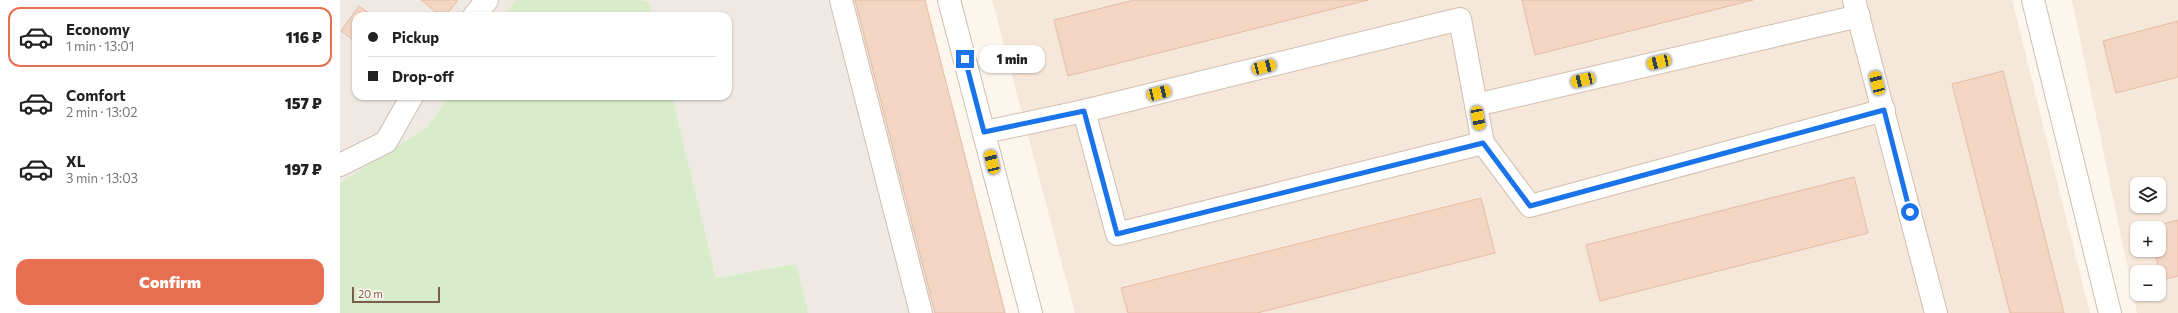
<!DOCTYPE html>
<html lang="en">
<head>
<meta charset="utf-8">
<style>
  :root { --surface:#fff; --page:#f2f2f2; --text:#222; --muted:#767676; --line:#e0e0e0; --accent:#e76f51 }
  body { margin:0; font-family:Commissioner,sans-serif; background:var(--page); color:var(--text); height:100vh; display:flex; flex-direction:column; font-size:15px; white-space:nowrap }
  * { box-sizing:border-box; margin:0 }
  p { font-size:13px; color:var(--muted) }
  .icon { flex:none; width:22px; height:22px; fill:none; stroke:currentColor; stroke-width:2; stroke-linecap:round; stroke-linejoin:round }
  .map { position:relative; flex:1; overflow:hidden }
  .sheet { display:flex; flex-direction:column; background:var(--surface); width:340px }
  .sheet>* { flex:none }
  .guide { position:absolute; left:12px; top:12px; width:380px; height:88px; border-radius:12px; box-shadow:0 1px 3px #0004; display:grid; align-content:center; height:88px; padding:0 16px; background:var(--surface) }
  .controls { position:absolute; left:1790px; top:177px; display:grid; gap:8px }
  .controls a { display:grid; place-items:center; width:36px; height:36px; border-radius:8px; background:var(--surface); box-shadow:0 1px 3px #0004; font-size:20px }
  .scale { position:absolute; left:12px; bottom:10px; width:88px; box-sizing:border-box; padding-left:4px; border:2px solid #7a5c4d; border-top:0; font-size:11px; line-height:14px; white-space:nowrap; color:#7a5c4d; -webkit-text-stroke:3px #fffaf3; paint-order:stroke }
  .end { position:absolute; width:18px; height:18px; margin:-9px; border:5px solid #1a73e8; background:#fff; box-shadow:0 0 0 2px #fff }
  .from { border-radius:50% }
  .bubble { position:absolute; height:28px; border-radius:12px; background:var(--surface); box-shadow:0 1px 3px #0004; font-size:13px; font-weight:800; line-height:28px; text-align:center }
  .car { position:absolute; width:12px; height:24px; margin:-12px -6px; border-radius:5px; box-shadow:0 0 3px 1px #0007; background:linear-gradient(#f5c518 24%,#345 0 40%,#f5c518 0 76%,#345 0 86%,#f5c518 0) }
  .guide b { display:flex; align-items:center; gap:14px; height:38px; font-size:15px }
  .guide b+b { border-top:1px solid var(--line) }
  .guide i { width:10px; height:10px; background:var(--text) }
  ul { padding:7px 0 0; list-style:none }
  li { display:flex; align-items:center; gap:12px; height:60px; margin:0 8px 6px; padding:0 8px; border:2px solid transparent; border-radius:12px }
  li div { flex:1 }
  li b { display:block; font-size:15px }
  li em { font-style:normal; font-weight:800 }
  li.active { border-color:var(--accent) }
  li>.icon { width:36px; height:36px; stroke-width:1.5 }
  .primary-button { display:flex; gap:8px; margin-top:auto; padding:8px 16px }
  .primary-button a { flex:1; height:46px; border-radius:12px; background:var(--accent); color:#fff; font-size:16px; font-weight:800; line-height:46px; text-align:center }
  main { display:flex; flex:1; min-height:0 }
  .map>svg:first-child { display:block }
  .residential { fill:#f5e8da; fill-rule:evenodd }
  .industrial { fill:#efe9e4 }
  .green { fill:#d8ecc9 }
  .building { fill:#f3d5c3; stroke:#e6bba3 }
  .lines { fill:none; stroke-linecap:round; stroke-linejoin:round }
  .minor-casing { stroke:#d1beb0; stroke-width:24 }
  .minor { stroke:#fff; stroke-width:22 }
  .route { stroke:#1a73e8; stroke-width:5 }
</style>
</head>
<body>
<main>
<section class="sheet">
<ul>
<li class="active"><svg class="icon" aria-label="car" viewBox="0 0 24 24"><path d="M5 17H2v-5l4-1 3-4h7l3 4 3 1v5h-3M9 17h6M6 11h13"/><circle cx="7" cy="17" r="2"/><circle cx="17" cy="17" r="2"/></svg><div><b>Economy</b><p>1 min · 13:01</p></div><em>116 ₽</em></li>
<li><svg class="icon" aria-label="car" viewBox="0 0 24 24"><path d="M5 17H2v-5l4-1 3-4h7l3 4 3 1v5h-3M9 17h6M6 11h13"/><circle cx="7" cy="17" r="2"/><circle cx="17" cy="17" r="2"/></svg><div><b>Comfort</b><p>2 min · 13:02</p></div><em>157 ₽</em></li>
<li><svg class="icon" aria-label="car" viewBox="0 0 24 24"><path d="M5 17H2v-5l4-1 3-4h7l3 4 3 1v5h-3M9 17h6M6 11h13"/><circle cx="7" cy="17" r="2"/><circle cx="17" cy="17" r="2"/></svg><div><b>XL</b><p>3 min · 13:03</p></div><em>197 ₽</em></li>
</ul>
<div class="primary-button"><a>Confirm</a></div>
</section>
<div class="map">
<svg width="1838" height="313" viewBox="0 0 1838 313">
  <rect width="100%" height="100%" fill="#fdf6ec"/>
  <g class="residential">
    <path d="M652,0H1672L1750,313H735Z"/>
    <path d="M1732,0H1838V313H1797ZM1797,184H1819V206H1797ZM1797,228H1819V250H1797ZM1797,272H1819V294H1797Z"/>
  </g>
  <g class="industrial">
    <path d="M0,0H175L164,16H16V96H109L87,127L0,183Z"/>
    <path d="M301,0H585L666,313H468L455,264L376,278L332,96H388V16H312L309,2Z"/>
  </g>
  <g class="green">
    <path d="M175,0H301L309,2L312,16H164Z"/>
    <path d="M109,96H332L376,278L456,264L468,313H0V183L87,127Z"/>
  </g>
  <g class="building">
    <path d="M81,0H118L105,16H101Z"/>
    <path d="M515,0H585L665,313H595Z"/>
    <path d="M794,0H1028L728,76L714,20Z"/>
    <path d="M1182,0H1413L1195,55Z"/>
    <path d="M19,6L33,16H16V42L1,31Z"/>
    <path d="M1838,21V77L1776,93L1763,41Z"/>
    <path d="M1663,71L1724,313H1670L1612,84Z"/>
    <path d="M1514,177L1528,233L1260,301L1246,245Z"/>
    <path d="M1141,198L1155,253L917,313H788L781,288Z"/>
    <path d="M1838,220V276L1822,280L1814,250H1819V228H1808Z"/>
  </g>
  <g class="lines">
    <defs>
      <g id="minor">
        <path d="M501,0L581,313"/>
        <path d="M609,0L691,313"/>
        <path d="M1514,0L1596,313"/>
        <path d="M1693,0L1770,313"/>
        <path d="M134,16L147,0"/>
        <path d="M1136,105L1519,16"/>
        <path d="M645,132L744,111"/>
        <path d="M1143,143L777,234L744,111L1120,19L1143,143L1190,206L1544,110"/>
        <path d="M0,165L46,142L72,96"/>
      </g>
    </defs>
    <use href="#minor" class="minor-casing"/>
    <use href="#minor" class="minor"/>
  </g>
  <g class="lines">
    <path class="route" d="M625,59L644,132L744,111L777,234L1143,143L1190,206L1544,110L1570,212"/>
  </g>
</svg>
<div class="controls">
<a><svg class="icon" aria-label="layers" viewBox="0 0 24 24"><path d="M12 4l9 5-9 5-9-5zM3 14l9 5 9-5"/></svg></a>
<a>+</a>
<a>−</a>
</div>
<div class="scale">20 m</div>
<i class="end from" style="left:1570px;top:212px"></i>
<i class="end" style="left:625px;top:59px"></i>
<div class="bubble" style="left:639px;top:45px;width:66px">1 min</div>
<i class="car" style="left:1319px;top:62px;rotate:257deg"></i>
<i class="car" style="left:924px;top:67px;rotate:76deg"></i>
<i class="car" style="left:1243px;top:80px;rotate:257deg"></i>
<i class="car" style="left:1537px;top:83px;rotate:345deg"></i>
<i class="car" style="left:819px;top:93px;rotate:76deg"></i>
<i class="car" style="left:1138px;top:118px;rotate:169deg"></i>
<i class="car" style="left:652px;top:162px;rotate:346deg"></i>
<div class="guide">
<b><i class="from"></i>Pickup</b>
<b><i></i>Drop-off</b>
</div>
</div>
</main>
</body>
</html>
